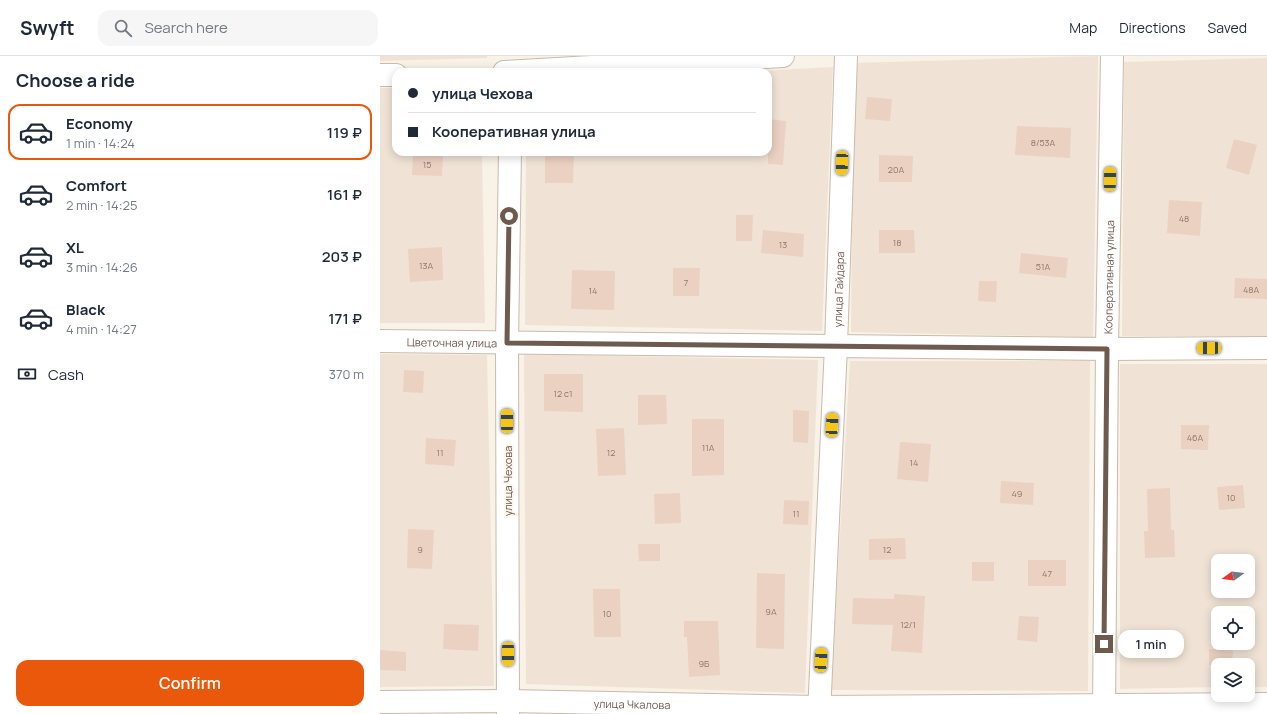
<!DOCTYPE html>
<html lang="en">
<head>
<meta charset="utf-8">
<style>
  :root { --surface:#fff; --page:#f6f6f7; --text:#1f2937; --muted:#747a83; --line:#e0e1e3; --accent:#ea580c }
  body { margin:0; font-family:Manrope,sans-serif; background:var(--page); color:var(--text); height:100vh; display:flex; flex-direction:column; font-size:15px; white-space:nowrap }
  * { box-sizing:border-box; margin:0 }
  p { font-size:13px; color:var(--muted) }
  .icon { flex:none; width:22px; height:22px; fill:none; stroke:currentColor; stroke-width:2; stroke-linecap:round; stroke-linejoin:round }
  .map { position:relative; flex:1; overflow:hidden }
  .sheet { display:flex; flex-direction:column; background:var(--surface); width:380px }
  .sheet>* { flex:none }
  .top-card { position:absolute; left:12px; top:12px; width:380px; height:88px; border-radius:12px; box-shadow:0 2px 10px #0003; display:grid; align-content:center; height:88px; padding:0 16px; background:var(--surface) }
  .needle { width:26px; rotate:255deg }
  .fabs { position:absolute; left:831px; top:498px; display:grid; gap:8px }
  .fabs a { display:grid; place-items:center; width:44px; height:44px; border-radius:8px; background:var(--surface); box-shadow:0 2px 10px #0003; font-size:20px }
  .end { position:absolute; width:18px; height:18px; margin:-9px; border:5px solid #6f5a4f; background:#fff; box-shadow:0 0 0 2px #fff }
  .from { border-radius:50% }
  .bubble { position:absolute; height:28px; border-radius:12px; background:var(--surface); box-shadow:0 2px 10px #0003; font-size:13px; font-weight:600; line-height:28px; text-align:center }
  .car { position:absolute; width:12px; height:24px; margin:-12px -6px; border-radius:5px; box-shadow:0 0 3px 1px #0007; background:linear-gradient(#f5c518 24%,#345 0 40%,#f5c518 0 76%,#345 0 86%,#f5c518 0) }
  .top-card b { display:flex; align-items:center; gap:14px; height:38px; font-size:15px }
  .top-card b+b { border-top:1px solid var(--line) }
  .top-card i { width:10px; height:10px; background:var(--text) }
  ul { padding:0; list-style:none }
  li { display:flex; align-items:center; gap:12px; height:56px; margin:0 8px 6px; padding:0 8px; border:2px solid transparent; border-radius:12px }
  li div { flex:1 }
  li b { display:block; font-size:15px }
  li em { font-style:normal; font-weight:600 }
  li.on { border-color:var(--accent) }
  li>.icon { width:36px; height:36px; stroke-width:1.5 }
  h2 { padding:0 16px; font-size:18px; line-height:48px }
  .pay { display:flex; align-items:center; gap:10px; height:44px; padding:0 16px; font-size:15px }
  .pay p { margin-inline-start:auto }
  .button { display:flex; gap:8px; margin-top:auto; padding:8px 16px }
  .button a { flex:1; height:46px; border-radius:12px; background:var(--accent); color:#fff; font-size:16px; font-weight:600; line-height:46px; text-align:center }
  header { display:flex; align-items:center; gap:24px; box-sizing:border-box; height:56px; padding:0 20px; background:var(--surface); border-bottom:1px solid var(--line) }
  header strong { font-size:19px }
  nav { display:flex; gap:22px; margin-inline-start:auto; font-size:14px }
  .search { width:280px; height:36px; background:var(--page); display:flex; align-items:center; gap:10px; box-sizing:border-box; padding:0 14px; border-radius:12px; color:var(--muted); font-size:15px }
  main { display:flex; flex:1; min-height:0 }
  .map>svg:first-child { display:block }
  .residential { fill:#f0e3d6; fill-rule:evenodd }
  .building { fill:#ebd1c2 }
  .lines { fill:none; stroke-linecap:round; stroke-linejoin:round }
  .minor-casing { stroke:#c9baae; stroke-width:24 }
  .minor { stroke:#fff; stroke-width:22 }
  .route { stroke:#6f5a4f; stroke-width:5 }
  .labels { text-anchor:middle; dominant-baseline:central; stroke-width:3.5; stroke-linejoin:round; paint-order:stroke }
  .number-label { font-size:9px; fill:#8e786c }
  .street-label { font-size:11px; fill:#6f5a4f; stroke:#fcf6ec }
</style>
</head>
<body>
<header>
<strong>Swyft</strong>
<div class="search"><svg class="icon" aria-label="search" viewBox="0 0 24 24"><circle cx="10" cy="10" r="6"/><path d="M15 15l6 6"/></svg>Search here</div>
<nav><a>Map</a><a>Directions</a><a>Saved</a></nav>
</header>
<main>
<section class="sheet">
<h2>Choose a ride</h2>
<ul>
<li class="on"><svg class="icon" aria-label="car" viewBox="0 0 24 24"><path d="M5 17H2v-5l4-1 3-4h7l3 4 3 1v5h-3M9 17h6M6 11h13"/><circle cx="7" cy="17" r="2"/><circle cx="17" cy="17" r="2"/></svg><div><b>Economy</b><p>1 min · 14:24</p></div><em>119 ₽</em></li>
<li><svg class="icon" aria-label="car" viewBox="0 0 24 24"><path d="M5 17H2v-5l4-1 3-4h7l3 4 3 1v5h-3M9 17h6M6 11h13"/><circle cx="7" cy="17" r="2"/><circle cx="17" cy="17" r="2"/></svg><div><b>Comfort</b><p>2 min · 14:25</p></div><em>161 ₽</em></li>
<li><svg class="icon" aria-label="car" viewBox="0 0 24 24"><path d="M5 17H2v-5l4-1 3-4h7l3 4 3 1v5h-3M9 17h6M6 11h13"/><circle cx="7" cy="17" r="2"/><circle cx="17" cy="17" r="2"/></svg><div><b>XL</b><p>3 min · 14:26</p></div><em>203 ₽</em></li>
<li><svg class="icon" aria-label="car" viewBox="0 0 24 24"><path d="M5 17H2v-5l4-1 3-4h7l3 4 3 1v5h-3M9 17h6M6 11h13"/><circle cx="7" cy="17" r="2"/><circle cx="17" cy="17" r="2"/></svg><div><b>Black</b><p>4 min · 14:27</p></div><em>171 ₽</em></li>
</ul>
<div class="pay"><svg class="icon" aria-label="cash" viewBox="0 0 24 24"><path d="M3 7h18v10H3z"/><circle cx="12" cy="12" r="2"/></svg>Cash<p>370 m</p></div>
<div class="button"><a>Confirm</a></div>
</section>
<div class="map">
<svg width="887" height="658" viewBox="0 0 887 658">
  <rect width="100%" height="100%" fill="#f9f2e7"/>
  <g class="residential">
    <path d="M0,0H107V2L0,5Z"/>
    <path d="M718,0L713,281L471,276L473,7Z"/>
    <path d="M887,2V280H742L744,6Z"/>
    <path d="M453,11L442,275L145,269L146,96H388V16H361Z"/>
    <path d="M0,32H16V96H102L105,267H0Z"/>
    <path d="M0,298L107,299L114,630L0,631Z"/>
    <path d="M144,298L438,304L425,637L146,628Z"/>
    <path d="M470,305H710L708,635L451,634Z"/>
    <path d="M740,308H887V631H868V609H838V631L740,633ZM838,505H868V535H838ZM838,557H868V587H838Z"/>
  </g>
  <g class="building">
    <path d="M487,41L512,43L510,65L485,63Z"/>
    <path d="M388,63L406,65L403,109L388,108Z"/>
    <path d="M637,70L691,72L690,102L635,99Z"/>
    <path d="M854,83L877,89L869,119L846,112Z"/>
    <path d="M165,96H194L193,127H165Z"/>
    <path d="M33,97L63,98L62,120L32,119Z"/>
    <path d="M499,99L533,100L532,126H499Z"/>
    <path d="M789,144L822,146L820,180L787,177Z"/>
    <path d="M356,159H373L372,185H356Z"/>
    <path d="M383,174L424,178L423,201L381,197Z"/>
    <path d="M499,174H534L535,197H499Z"/>
    <path d="M62,191L63,224L30,226L28,193Z"/>
    <path d="M641,197L688,202L686,222L639,217Z"/>
    <path d="M293,212H320L319,240H293Z"/>
    <path d="M192,214L235,215L234,254L191,253Z"/>
    <path d="M855,222L887,223V243L854,242Z"/>
    <path d="M599,225H617L616,246L598,245Z"/>
    <path d="M24,314L44,315L43,337L23,336Z"/>
    <path d="M164,318H203V356L164,355Z"/>
    <path d="M258,339H286L287,368L258,369Z"/>
    <path d="M413,354L429,355L428,387L413,386Z"/>
    <path d="M312,363H344V419L312,420Z"/>
    <path d="M801,369H829L828,394L801,393Z"/>
    <path d="M244,372L246,419L218,420L216,373Z"/>
    <path d="M46,382L76,384L74,410L45,408Z"/>
    <path d="M520,386L551,388L548,426L517,423Z"/>
    <path d="M621,425L654,427L653,449L620,447Z"/>
    <path d="M863,429L865,452L839,454L837,431Z"/>
    <path d="M790,432L791,474H794L795,501L765,502L764,475H768L767,433Z"/>
    <path d="M300,437L301,467L275,468L274,438Z"/>
    <path d="M404,444L429,445L428,469L403,468Z"/>
    <path d="M28,473L54,474L52,513L27,512Z"/>
    <path d="M525,482L526,503L489,504V483Z"/>
    <path d="M258,488H280V505H259Z"/>
    <rect x="648" y="504" width="38" height="26"/>
    <rect x="592" y="506" width="22" height="19"/>
    <path d="M377,517L405,518L404,593L376,592Z"/>
    <path d="M213,533H240L241,581H214Z"/>
    <path d="M514,538L545,540L542,597L511,595L513,569L472,568L473,542L514,543Z"/>
    <path d="M639,560L659,561L657,586L637,584Z"/>
    <path d="M304,565H338L340,619L309,621L307,581H304Z"/>
    <path d="M64,568L99,569L98,595L63,593Z"/>
    <path d="M829,593L853,594L852,609H829Z"/>
    <path d="M0,594L26,596V615L0,614Z"/>
  </g>
  <g class="lines">
    <defs>
      <g id="minor">
        <path d="M124,16L403,0"/>
        <path d="M0,19H16"/>
        <path id="s1" d="M0,285L727,293L887,292"/>
        <path id="s2" d="M0,646L128,645L439,651L887,648"/>
        <path d="M128,658L127,287L130,96"/>
        <path id="s3" d="M439,658L456,290L466,0"/>
        <path id="s4" d="M724,658L727,293L732,0"/>
      </g>
    </defs>
    <use href="#minor" class="minor-casing"/>
    <use href="#minor" class="minor"/>
  </g>
  <g class="lines">
    <path class="route" d="M129,160L127,287L727,293L724,588"/>
  </g>
  <g class="labels">
    <g class="number-label">
      <text x="663" y="86">8/53А</text>
      <text x="47" y="108">15</text>
      <text x="516" y="113">20А</text>
      <text x="804" y="162">48</text>
      <text x="517" y="186">18</text>
      <text x="403" y="188">13</text>
      <text x="46" y="209">13А</text>
      <text x="663" y="210">51А</text>
      <text x="306" y="226">7</text>
      <text x="871" y="233">48А</text>
      <text x="213" y="234">14</text>
      <text x="183" y="337">12 с1</text>
      <text x="815" y="381">46А</text>
      <text x="328" y="391">11А</text>
      <text x="60" y="396">11</text>
      <text x="231" y="396">12</text>
      <text x="534" y="406">14</text>
      <text x="637" y="437">49</text>
      <text x="851" y="441">10</text>
      <text x="416" y="457">11</text>
      <text x="40" y="493">9</text>
      <text x="507" y="493">12</text>
      <text x="667" y="517">47</text>
      <text x="391" y="555">9А</text>
      <text x="227" y="557">10</text>
      <text x="528" y="568">12/1</text>
      <text x="324" y="607">9Б</text>
    </g>
    <g class="street-label">
      <text stroke="none"><textPath href="#s4" startOffset="437">Кооперативная улица</textPath></text>
      <text stroke="none"><textPath href="#s3" startOffset="425">улица Гайдара</textPath></text>
      <text stroke="none"><textPath href="#s1" startOffset="72">Цветочная улица</textPath></text>
      <text transform="translate(127 425) rotate(-90)">улица Чехова</text>
      <text stroke="none"><textPath href="#s2" startOffset="252">улица Чкалова</textPath></text>
    </g>
  </g>
</svg>
<div class="fabs">
<a><svg class="needle" viewBox="-14 -14 28 28"><path d="M0-13l5 13h-10z" fill="#e53935"/><path d="M0 13l5-13h-10z" fill="#747a83"/></svg></a>
<a><svg class="icon" aria-label="locate" viewBox="0 0 24 24"><circle cx="12" cy="12" r="6"/><path d="M12 2v4M12 18v4M2 12h4M18 12h4"/></svg></a>
<a><svg class="icon" aria-label="layers" viewBox="0 0 24 24"><path d="M12 4l9 5-9 5-9-5zM3 14l9 5 9-5"/></svg></a>
</div>
<i class="end from" style="left:129px;top:160px"></i>
<i class="end" style="left:724px;top:588px"></i>
<div class="bubble" style="left:738px;top:574px;width:66px">1 min</div>
<i class="car" style="left:462px;top:107px;rotate:182deg"></i>
<i class="car" style="left:730px;top:123px;rotate:1deg"></i>
<i class="car" style="left:829px;top:292px;rotate:270deg"></i>
<i class="car" style="left:127px;top:365px;rotate:0deg"></i>
<i class="car" style="left:452px;top:369px;rotate:3deg"></i>
<i class="car" style="left:128px;top:598px;rotate:180deg"></i>
<i class="car" style="left:441px;top:604px;rotate:3deg"></i>
<div class="top-card">
<b><i class="from"></i>улица Чехова</b>
<b><i></i>Кооперативная улица</b>
</div>
</div>
</main>
</body>
</html>
